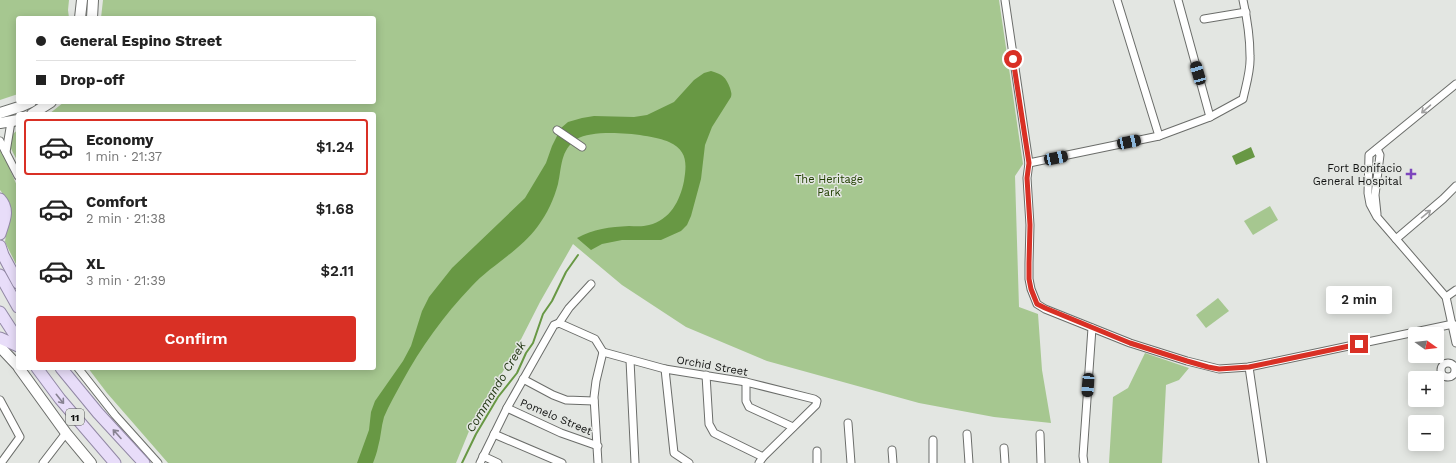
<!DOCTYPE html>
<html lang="en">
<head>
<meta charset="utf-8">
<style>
  :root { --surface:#fff; --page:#f2f2f2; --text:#222; --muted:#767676; --line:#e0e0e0; --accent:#d93025 }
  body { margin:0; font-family:"Work Sans",sans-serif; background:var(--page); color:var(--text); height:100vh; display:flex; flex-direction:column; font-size:15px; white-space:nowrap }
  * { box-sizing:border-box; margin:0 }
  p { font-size:13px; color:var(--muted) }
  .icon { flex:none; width:22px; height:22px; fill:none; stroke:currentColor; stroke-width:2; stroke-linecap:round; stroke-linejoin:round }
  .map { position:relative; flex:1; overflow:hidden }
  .side { position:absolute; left:16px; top:112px; width:360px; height:258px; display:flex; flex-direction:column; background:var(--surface); border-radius:4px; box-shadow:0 2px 10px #0003 }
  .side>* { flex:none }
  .guide { position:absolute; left:16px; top:16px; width:360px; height:88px; border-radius:4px; box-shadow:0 2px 10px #0003; display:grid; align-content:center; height:88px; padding:0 20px; background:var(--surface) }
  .needle { width:26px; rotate:104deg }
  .tools { position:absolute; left:1408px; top:327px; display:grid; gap:8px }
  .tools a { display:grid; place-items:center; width:36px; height:36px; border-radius:4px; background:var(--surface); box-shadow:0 2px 10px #0003; font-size:20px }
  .end { position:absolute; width:18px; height:18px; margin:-9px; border:5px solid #d93025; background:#fff; box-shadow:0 0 0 2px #fff }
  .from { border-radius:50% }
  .bubble { position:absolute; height:28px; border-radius:4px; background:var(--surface); box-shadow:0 2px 10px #0003; font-size:13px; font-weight:600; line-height:28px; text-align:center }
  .car { position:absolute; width:12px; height:24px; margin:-12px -6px; border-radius:5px; box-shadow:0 0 3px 1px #0007; background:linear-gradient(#222 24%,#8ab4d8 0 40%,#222 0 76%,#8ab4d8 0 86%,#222 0) }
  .guide b { display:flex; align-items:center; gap:14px; height:38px; font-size:15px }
  .guide b+b { border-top:1px solid var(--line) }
  .guide i { width:10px; height:10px; background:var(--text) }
  ul { padding:7px 0 0; list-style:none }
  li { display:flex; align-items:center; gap:12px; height:56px; margin:0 8px 6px; padding:0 12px; border:2px solid transparent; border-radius:4px }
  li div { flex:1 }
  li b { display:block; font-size:15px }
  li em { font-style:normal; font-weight:600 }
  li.selected { border-color:var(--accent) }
  li>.icon { width:36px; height:36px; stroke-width:1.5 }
  .action { display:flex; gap:8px; margin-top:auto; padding:8px 20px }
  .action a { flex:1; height:46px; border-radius:4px; background:var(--accent); color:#fff; font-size:16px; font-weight:600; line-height:46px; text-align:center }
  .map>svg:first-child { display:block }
  .green { fill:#a6c790 }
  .water { fill:#689844 }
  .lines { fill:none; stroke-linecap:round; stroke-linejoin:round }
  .stream { stroke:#689844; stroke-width:2 }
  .street-casing { stroke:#6b6d6a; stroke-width:9 }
  .secondary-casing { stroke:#6b6d6a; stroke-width:12 }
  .primary-casing { stroke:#9288a5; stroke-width:13 }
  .street { stroke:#fff; stroke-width:7 }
  .secondary { stroke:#fff; stroke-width:10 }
  .primary { stroke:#e8ddf9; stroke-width:11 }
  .oneway { stroke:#a0a0a0 }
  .oneway2 { stroke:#878291 }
  .route { stroke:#d93025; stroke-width:5 }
  .poi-dot { fill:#7d46bd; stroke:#e3e6e2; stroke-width:1.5 }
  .labels { text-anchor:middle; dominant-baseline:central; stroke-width:3; stroke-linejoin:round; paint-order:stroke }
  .shield { fill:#e3e6e2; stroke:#505250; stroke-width:1 }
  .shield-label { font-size:10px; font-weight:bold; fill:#111211 }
  .poi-label { font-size:11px; fill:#111211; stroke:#e3e6e2; text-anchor:end }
  .park-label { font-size:11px; fill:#213f01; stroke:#e3e6e2 }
  .street-label { font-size:11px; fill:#111211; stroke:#e3e6e2 }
  .water-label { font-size:12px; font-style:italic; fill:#233714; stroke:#e3e6e2 }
</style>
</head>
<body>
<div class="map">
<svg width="1456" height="463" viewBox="0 0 1456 463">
  <rect width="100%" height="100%" fill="#e3e6e2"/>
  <g class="green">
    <path d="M0,0H69L68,10L69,18H18V94L0,100Z"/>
    <path d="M103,0H999L1023,164L1015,176L1019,307L1038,314L1042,370L1051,423L994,417L919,403L767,361L686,327L622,285L573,244L540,302L512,357L476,414L456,463H168L107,393L88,368H374V114H49L64,102H374V18H101Z"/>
    <path d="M18,130V162C12,150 3,139 18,130Z"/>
    <path d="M0,147L18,188V268L5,242L10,203L0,190Z"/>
    <path d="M1270,206L1278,220L1253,235L1244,221Z"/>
    <path d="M1218,298L1229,311L1206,328L1196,315Z"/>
    <path d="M1145,353L1189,368L1179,380L1166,385L1162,463H1109L1113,397L1128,388Z"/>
  </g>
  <g class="water">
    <path d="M711,71C722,74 726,77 730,88C731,92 732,93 731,97L712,127L705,145L701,179L691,216L687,225L681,231L661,240H622L602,244L591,250L577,238C593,229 610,227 629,226C635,226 642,227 649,225C670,220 680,201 684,181C687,163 687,150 669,142C651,134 594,128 577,139C560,150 562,167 558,184C554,199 547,214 538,226C520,251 491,265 471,287C444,315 421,347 402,382C396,393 389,405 384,417C381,427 381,437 378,447C377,452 375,458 373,463H357L369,430L371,412L375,401L403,361L411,346L422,311L429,297L452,268L525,198L546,163L552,146L561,128L568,122L582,118L594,116L634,117L647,115L674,102L694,80L704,73Z"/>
    <path d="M1251,147L1255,157L1236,165L1232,156Z"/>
  </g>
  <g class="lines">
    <path class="stream" d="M462,463L476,434L498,397L517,373L526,353L533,343L543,314L552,301L566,272L578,255"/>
    <defs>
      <g id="street">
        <path d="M1005,0L1029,163L1027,178L1030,225L1029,263V279L1031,289L1037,304L1045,309L1130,343L1187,361L1219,369L1249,367L1453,324"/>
        <path d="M1117,0L1159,136"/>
        <path d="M1178,0L1210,117"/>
        <path d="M1204,19L1246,12"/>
        <path d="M1456,84L1369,155L1368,193L1370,204L1377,217L1446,297L1456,343"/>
        <path d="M557,130L582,147"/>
        <path d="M0,141L18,176"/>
        <path d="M1377,149L1380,155L1375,195L1377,214"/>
        <path d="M6,152L11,122"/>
        <path d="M1029,163L1159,136L1210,117L1243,99C1246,85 1251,70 1250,56C1250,37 1247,18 1243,0"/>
        <path d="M1396,239L1443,199L1456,186"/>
        <path d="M1446,297L1456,290"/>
        <path d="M559,323L569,308L591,284"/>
        <path d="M603,352L665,369L746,382L814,399L817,401L816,405L763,457L759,463"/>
        <path d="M630,360L635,463"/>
        <circle cx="1448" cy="370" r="7"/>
        <path d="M1249,367L1263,463"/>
        <path d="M78,368L115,415L158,463"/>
        <path d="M665,369L674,453L689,463"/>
        <path d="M706,375L709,424L714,433L763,457"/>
        <path d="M523,379L553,395L566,400L594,401"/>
        <path d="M746,382V401L749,407L793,427"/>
        <path d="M0,400L20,437L1,463"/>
        <path d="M507,408L561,433L598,446"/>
        <path d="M848,423L851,463"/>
        <path d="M494,434L562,463"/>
        <path d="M967,434L969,463"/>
        <path d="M1040,434L1041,463"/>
        <path d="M933,440V463"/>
        <path d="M1004,448L1005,463"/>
        <path d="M892,450L893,463"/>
        <path d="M483,456L498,463"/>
        <path d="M43,463L66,433"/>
        <path d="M480,463L507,408L554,325L559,323L595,339L603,352"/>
        <path d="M598,463L594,397L596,381L603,352"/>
        <path d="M817,463V451"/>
        <path d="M1084,463L1083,456L1092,328"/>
      </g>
      <g id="secondary">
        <path d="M80,18L82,0"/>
        <path d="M92,18L93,0"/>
        <path d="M0,113L22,106L31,102"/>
        <path d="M32,114L51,102"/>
        <path d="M0,123L18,120"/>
        <path d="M0,347L18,366"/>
        <path d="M19,368L66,433L91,463"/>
      </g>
      <g id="primary">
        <path d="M0,199C10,210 4,221 0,234"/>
        <path d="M0,246L3,255L18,283"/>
        <path d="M0,275L18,307"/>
        <path d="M0,312L18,340"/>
        <path d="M0,338L18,346"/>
        <path d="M37,368L60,399L115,463"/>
        <path d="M61,368L98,413L144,463"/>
      </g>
    </defs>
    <use href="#street" class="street-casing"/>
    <use href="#secondary" class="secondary-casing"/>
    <use href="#primary" class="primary-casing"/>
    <use href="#street" class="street"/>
    <use href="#secondary" class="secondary"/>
    <use href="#primary" class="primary"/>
  </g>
  <defs><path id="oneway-shaft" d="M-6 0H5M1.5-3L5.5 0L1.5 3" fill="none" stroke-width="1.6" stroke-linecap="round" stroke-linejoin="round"/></defs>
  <g class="oneway">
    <use href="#oneway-shaft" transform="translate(1426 109) rotate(139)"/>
    <use href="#oneway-shaft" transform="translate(1426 214) rotate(-40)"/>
  </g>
  <g class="oneway2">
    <use href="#oneway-shaft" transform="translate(60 399) rotate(51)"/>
    <use href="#oneway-shaft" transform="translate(117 434) rotate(-132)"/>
  </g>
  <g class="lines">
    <path class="route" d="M1013,59L1029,163L1027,178L1030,225L1029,263V279L1031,289L1037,304L1045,308L1130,343L1187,361L1208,367L1219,369L1249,367L1359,344"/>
  </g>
  <path class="poi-dot" d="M1409 168h4v4h4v4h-4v4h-4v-4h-4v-4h4z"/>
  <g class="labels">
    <rect class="shield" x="66" y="409" width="18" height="16" rx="3"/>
    <g class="shield-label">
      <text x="75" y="417">11</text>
    </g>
    <g class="poi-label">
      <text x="1402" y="168">Fort Bonifacio<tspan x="1402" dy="13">General Hospital</tspan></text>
    </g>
    <g class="park-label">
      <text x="829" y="179">The Heritage<tspan x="829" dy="13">Park</tspan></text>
    </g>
    <g class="street-label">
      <text transform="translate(712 366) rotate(10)">Orchid Street</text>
      <text transform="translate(556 417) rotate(23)">Pomelo Street</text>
    </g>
    <g class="water-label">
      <text transform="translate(496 387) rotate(-59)">Commando Creek</text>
    </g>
  </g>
</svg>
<div class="tools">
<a><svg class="needle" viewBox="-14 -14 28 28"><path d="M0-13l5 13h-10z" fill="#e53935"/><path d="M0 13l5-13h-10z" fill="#767676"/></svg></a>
<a>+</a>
<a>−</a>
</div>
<i class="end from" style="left:1013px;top:59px"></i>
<i class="end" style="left:1359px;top:344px"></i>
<div class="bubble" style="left:1326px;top:286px;width:66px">2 min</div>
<i class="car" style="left:1198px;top:73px;rotate:344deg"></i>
<i class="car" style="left:1129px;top:142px;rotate:78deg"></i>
<i class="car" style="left:1056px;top:158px;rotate:78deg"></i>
<i class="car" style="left:1088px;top:385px;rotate:184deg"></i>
<div class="guide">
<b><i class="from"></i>General Espino Street</b>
<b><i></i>Drop-off</b>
</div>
<section class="side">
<ul>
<li class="selected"><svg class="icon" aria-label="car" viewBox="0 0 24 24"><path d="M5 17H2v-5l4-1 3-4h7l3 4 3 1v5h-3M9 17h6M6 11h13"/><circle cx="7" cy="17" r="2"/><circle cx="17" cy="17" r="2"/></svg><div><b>Economy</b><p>1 min · 21:37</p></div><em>$1.24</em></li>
<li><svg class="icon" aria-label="car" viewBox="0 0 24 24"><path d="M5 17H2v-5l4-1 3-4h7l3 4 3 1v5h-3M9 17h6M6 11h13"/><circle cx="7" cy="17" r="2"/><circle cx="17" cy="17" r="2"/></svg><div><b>Comfort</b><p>2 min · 21:38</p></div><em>$1.68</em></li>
<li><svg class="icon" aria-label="car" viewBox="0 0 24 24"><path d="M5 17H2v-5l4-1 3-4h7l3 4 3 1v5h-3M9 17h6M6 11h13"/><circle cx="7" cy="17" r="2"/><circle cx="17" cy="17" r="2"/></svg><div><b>XL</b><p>3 min · 21:39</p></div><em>$2.11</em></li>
</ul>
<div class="action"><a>Confirm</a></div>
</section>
</div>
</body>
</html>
